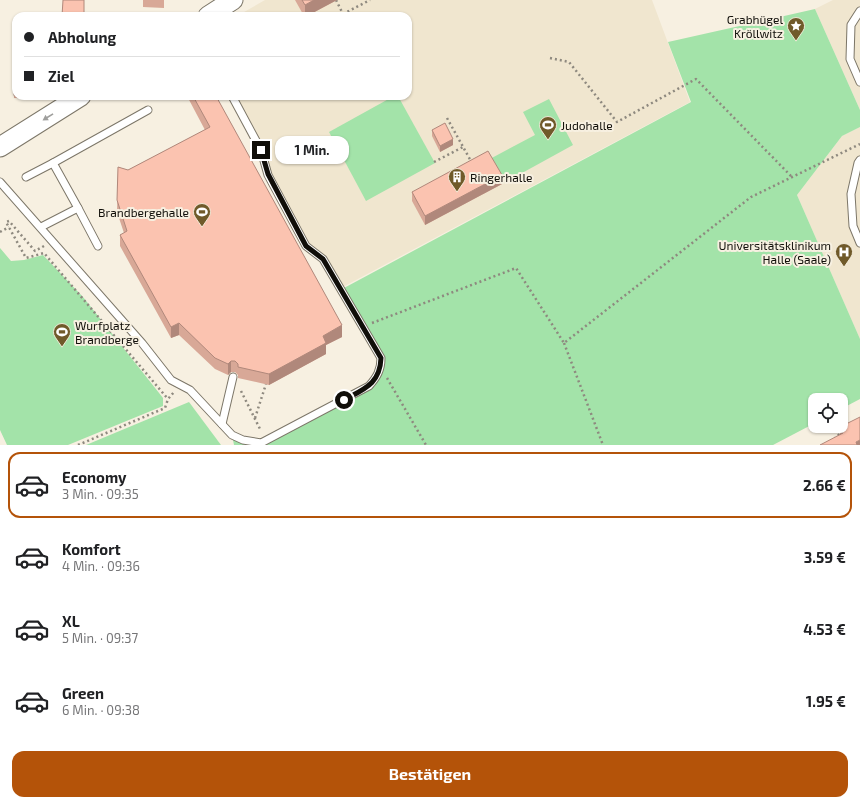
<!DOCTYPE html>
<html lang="de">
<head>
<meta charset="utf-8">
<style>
  :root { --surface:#fff; --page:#f2f2f2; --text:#202124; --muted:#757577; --line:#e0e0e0; --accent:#b45309 }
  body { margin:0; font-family:"Exo 2",sans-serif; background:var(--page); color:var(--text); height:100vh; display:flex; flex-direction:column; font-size:15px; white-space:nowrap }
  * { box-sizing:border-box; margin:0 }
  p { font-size:13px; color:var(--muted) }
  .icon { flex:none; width:22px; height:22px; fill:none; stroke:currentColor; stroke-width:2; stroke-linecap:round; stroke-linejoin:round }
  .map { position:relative; height:445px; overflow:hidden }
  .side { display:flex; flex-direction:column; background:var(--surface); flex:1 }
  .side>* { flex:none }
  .top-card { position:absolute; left:12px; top:12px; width:400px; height:88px; border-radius:12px; box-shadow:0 1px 3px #0004; display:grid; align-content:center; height:88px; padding:0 12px; background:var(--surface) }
  .fabs { position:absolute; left:808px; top:393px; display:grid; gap:8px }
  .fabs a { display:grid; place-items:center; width:40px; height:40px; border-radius:8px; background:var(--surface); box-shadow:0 1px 3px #0004; font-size:20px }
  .end { position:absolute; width:18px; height:18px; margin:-9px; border:5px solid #100e09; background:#fff; box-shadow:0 0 0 2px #fff }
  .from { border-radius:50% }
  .bubble { position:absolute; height:28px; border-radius:12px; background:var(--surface); box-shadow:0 1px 3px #0004; font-size:13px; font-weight:700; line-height:28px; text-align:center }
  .top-card b { display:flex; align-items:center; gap:14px; height:38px; font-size:15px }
  .top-card b+b { border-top:1px solid var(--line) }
  .top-card i { width:10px; height:10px; background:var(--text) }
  ul { padding:7px 0 0; list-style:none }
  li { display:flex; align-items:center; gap:12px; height:66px; margin:0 8px 6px; padding:0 4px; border:2px solid transparent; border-radius:12px }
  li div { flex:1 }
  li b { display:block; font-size:15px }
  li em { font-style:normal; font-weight:700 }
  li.active { border-color:var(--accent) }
  li>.icon { width:36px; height:36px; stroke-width:1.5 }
  .button { display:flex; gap:8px; margin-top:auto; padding:8px 12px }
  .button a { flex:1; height:46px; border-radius:12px; background:var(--accent); color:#fff; font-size:16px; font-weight:700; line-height:46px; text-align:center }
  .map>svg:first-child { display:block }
  .built { fill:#f0e6cf }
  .green { fill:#a3e3a9 }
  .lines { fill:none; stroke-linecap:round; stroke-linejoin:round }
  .lane-casing { stroke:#7c7668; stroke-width:9 }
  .secondary-casing { stroke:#7c7668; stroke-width:21 }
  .path { stroke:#8e897f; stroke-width:2.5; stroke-dasharray:2 3; stroke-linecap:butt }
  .lane { stroke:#fff; stroke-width:7 }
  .secondary { stroke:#fff; stroke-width:19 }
  .wall { fill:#d8a897 }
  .shaded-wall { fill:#b0887b }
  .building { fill:#fbc3b0; stroke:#b0887b }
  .oneway { fill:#9f9f9d }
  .route { stroke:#100e09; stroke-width:5 }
  .labels { text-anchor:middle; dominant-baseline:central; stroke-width:4; stroke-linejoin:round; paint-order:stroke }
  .poi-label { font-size:12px; fill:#100e09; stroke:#f7f0e1; text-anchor:end }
</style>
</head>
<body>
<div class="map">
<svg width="860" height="445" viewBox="0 0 860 445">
  <rect width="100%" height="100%" fill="#f7f0e1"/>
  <g class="built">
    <path d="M265,0H652L690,102L341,288L323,259L306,246L268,175L235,96H408V16H237Z"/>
    <path d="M833,0H860V110L815,9Z"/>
    <path d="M860,127V339L797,195L842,136Z"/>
  </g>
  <g class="green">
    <path d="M815,9L860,110V127L842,136L797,195L860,339V399L841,409V400H815V423L773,445H234L232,435L261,443L369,386L381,358L344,288L691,102L668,42Z"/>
    <path d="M394,96H398L435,163L366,201L329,132Z"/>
    <path d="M549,99L573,145L502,184L488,160L535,135L523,112Z"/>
    <path d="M0,248L11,261L24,260L43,255L83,297L163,398V406L68,445H7L0,430Z"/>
    <path d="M189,402L221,445H86Z"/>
  </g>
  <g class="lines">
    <defs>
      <g id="lane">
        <path d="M860,11L851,25L850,59L860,82"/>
        <path d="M860,160L858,163L851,194L853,226L860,243"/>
        <path d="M53,163L148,110"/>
        <path d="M26,177L53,163L78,208"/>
        <path d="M0,182L142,343L171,380L190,390L232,435L243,440L261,443L369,386C377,377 381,370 381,358L323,259L306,246L268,175L261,150L232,96"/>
        <path d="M41,227L78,208L98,246"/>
        <path d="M222,424L233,377"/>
      </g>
      <g id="secondary">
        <path d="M208,16L233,0"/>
        <path d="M0,147L81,96"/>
      </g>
    </defs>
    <use href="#lane" class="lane-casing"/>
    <use href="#secondary" class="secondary-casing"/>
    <g class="path">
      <path d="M336,0L344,16"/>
      <path d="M343,14L370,0"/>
      <path d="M550,58L569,62L617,122L696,79L792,177"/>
      <path d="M386,96L388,99"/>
      <path d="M447,118L472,163"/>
      <path d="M434,162L463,147"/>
      <path d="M0,232L9,227"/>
      <path d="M44,246L35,251L9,221L6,222L26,258L44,253L168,399"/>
      <path d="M372,323L516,268L564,343L751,197L860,144"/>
      <path d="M564,343L603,445"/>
      <path d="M387,378L426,445"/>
      <path d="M241,391L261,431"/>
      <path d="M255,418L266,384"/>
      <path d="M835,439L836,436L843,433"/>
      <path d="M78,445L165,408L168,399L174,392"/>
    </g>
    <use href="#lane" class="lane"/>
    <use href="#secondary" class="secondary"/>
  </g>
  <g class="wall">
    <path d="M143,0H164V8L143,7Z"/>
    <path d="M295,0H337L307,16H304Z"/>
    <path d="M14,67H16V96H29V98H14Z"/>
    <path d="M187,96H216L342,337L326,345V354L269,385L238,378V375L235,372H231L228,375L215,369L179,335L171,338L120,246V235L124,233L117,212L118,167L128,170L205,130Z"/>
    <path d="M432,130L453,145L440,152L432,136Z"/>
    <path d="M502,184L425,225L412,201V192Z"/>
    <path d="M840,427L860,445L840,435Z"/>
  </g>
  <g class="shaded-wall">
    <path d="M314,0H337L307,16H305V5Z"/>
    <path d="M453,139V145L440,152V146Z"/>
    <path d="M502,175V184L425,225V216Z"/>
    <path d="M179,323V335L171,338V327Z"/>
    <path d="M342,325V337L326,345V354L269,385V374L323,336Z"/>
    <path d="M231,361V372L228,375V364Z"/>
    <path d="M860,440V445H856V442Z"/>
  </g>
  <g class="building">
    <path d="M63,0H84V16H62Z"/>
    <path d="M302,0H314L305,5Z"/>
    <rect x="14" y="67" width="2" height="28"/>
    <path d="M193,96H216L342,325L323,336L326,343L269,374L238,367V364L235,361H231L228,364L215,358L179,323L171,327L120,235L127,231L117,200L118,167L128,170L210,127Z"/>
    <path d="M445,123L453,139L440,146L432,130Z"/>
    <path d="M488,151L502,175L425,216L412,192Z"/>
    <path d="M860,417V440L856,442L857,445H820L843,433L840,427Z"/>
  </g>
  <defs><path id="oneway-solid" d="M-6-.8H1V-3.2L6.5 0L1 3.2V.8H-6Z"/></defs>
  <use class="oneway" href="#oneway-solid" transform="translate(48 117) rotate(148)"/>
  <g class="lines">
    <path class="route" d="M261,150L268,174L306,246L323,259L381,358C380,384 364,389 344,400"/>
  </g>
  <defs>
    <symbol id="sight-pin" viewBox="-11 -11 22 30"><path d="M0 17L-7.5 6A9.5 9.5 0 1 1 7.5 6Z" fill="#705a2a" stroke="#f7f0e1"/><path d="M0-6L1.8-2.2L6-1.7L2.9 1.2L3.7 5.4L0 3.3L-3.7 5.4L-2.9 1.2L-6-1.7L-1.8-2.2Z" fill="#fff"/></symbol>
    <symbol id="stadium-pin" viewBox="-11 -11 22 30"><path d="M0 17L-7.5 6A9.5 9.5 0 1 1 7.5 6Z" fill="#705a2a" stroke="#f7f0e1"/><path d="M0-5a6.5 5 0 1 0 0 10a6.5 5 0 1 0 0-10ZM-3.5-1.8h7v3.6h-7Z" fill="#fff"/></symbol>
    <symbol id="building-pin" viewBox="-11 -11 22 30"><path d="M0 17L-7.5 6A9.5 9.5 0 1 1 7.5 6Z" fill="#705a2a" stroke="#f7f0e1"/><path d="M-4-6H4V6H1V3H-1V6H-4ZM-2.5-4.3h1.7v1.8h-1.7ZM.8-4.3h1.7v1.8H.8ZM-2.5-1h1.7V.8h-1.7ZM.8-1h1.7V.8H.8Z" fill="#fff"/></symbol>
    <symbol id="hospital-pin" viewBox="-11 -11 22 30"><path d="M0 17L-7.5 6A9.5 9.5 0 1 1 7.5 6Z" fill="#705a2a" stroke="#f7f0e1"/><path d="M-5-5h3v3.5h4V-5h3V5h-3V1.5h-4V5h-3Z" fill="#fff"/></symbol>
  </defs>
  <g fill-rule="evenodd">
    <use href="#sight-pin" x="786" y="16" width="20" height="27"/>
    <use href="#stadium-pin" x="538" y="115" width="20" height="27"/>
    <use href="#building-pin" x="447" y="167" width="20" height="27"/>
    <use href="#stadium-pin" x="192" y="202" width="20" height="27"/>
    <use href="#hospital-pin" x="834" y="242" width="20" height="27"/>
    <use href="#stadium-pin" x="52" y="322" width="20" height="27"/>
  </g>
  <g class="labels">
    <g class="poi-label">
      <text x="783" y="19">Grabhügel<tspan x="783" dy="14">Kröllwitz</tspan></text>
      <text x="561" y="125" text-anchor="start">Judohalle</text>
      <text x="470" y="177" text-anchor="start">Ringerhalle</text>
      <text x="189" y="212">Brandbergehalle</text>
      <text x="831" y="245">Universitätsklinikum<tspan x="831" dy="14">Halle (Saale)</tspan></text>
      <text x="75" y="325" text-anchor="start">Wurfplatz<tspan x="75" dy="14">Brandberge</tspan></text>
    </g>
  </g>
</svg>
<div class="fabs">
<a><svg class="icon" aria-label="locate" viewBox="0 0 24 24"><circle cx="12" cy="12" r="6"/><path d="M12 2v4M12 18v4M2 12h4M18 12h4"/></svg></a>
</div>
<i class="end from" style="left:344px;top:400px"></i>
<i class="end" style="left:261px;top:150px"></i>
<div class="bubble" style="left:275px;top:136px;width:74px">1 Min.</div>
<div class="top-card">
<b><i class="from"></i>Abholung</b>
<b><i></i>Ziel</b>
</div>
</div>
<section class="side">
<ul>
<li class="active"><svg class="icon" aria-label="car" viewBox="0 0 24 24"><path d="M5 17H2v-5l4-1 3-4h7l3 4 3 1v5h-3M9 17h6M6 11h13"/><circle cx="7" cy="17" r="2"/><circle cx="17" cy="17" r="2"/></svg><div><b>Economy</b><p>3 Min. · 09:35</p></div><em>2.66 €</em></li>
<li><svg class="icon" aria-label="car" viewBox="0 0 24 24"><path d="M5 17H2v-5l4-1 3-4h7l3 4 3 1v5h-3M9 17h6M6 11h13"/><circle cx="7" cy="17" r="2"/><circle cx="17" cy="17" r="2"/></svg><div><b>Komfort</b><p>4 Min. · 09:36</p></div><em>3.59 €</em></li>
<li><svg class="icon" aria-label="car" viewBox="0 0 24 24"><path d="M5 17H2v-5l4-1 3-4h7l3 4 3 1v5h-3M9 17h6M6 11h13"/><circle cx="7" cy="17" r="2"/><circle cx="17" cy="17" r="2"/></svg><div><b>XL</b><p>5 Min. · 09:37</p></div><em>4.53 €</em></li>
<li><svg class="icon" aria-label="car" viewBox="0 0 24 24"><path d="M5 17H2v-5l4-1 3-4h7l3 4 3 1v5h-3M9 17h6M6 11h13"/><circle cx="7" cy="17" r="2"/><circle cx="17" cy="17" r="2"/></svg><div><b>Green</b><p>6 Min. · 09:38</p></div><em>1.95 €</em></li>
</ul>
<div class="button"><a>Bestätigen</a></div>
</section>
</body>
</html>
